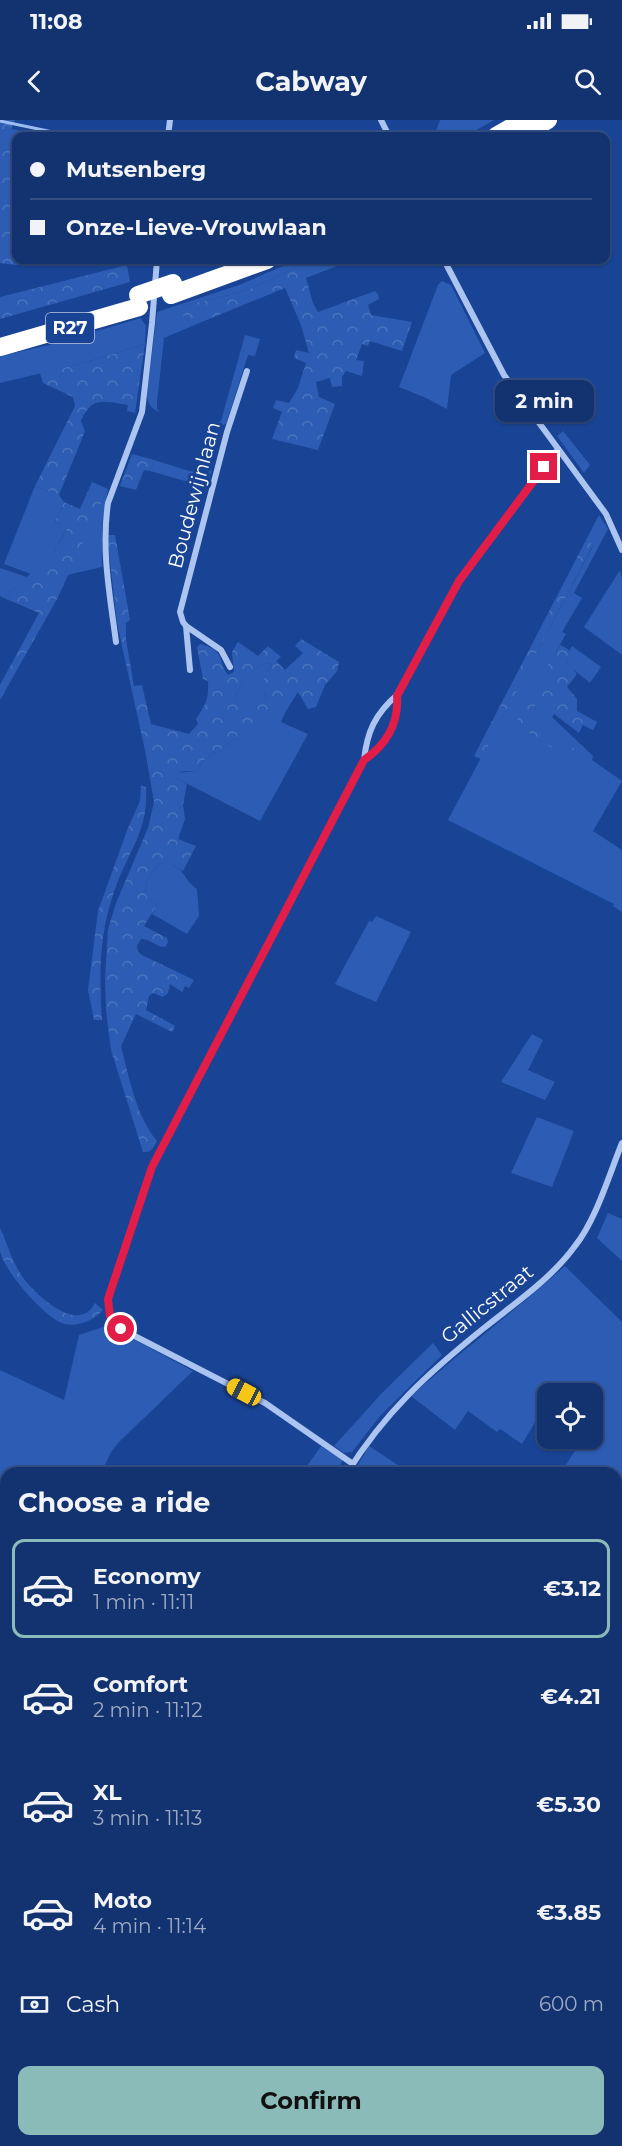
<!DOCTYPE html>
<html lang="en">
<head>
<meta charset="utf-8">
<style>
  :root { --surface:#133370; --page:#1c3b75; --text:#f1f3f6; --muted:#9daac3; --line:#324e83; --accent:#8bbbb9 }
  body { margin:0; font-family:Montserrat,sans-serif; background:var(--page); color:var(--text); height:100vh; display:flex; flex-direction:column; font-size:22px; white-space:nowrap }
  * { box-sizing:border-box; margin:0 }
  p { font-size:20px; color:var(--muted) }
  .icon { flex:none; width:33px; height:33px; fill:none; stroke:currentColor; stroke-width:2; stroke-linecap:round; stroke-linejoin:round }
  .map { position:relative; flex:1; overflow:hidden }
  .details { position:absolute; left:0px; top:1347px; width:622px; height:680px; display:flex; flex-direction:column; background:var(--surface); border-radius:18px 18px 0 0; box-shadow:0 2px 4px #0004,0 0 0 2px var(--line) }
  .details>* { flex:none }
  .hud { position:absolute; left:12px; top:12px; width:598px; height:132px; border-radius:12px; box-shadow:0 2px 4px #0004,0 0 0 2px var(--line); display:grid; align-content:center; height:132px; padding:0 18px; background:var(--surface) }
  .buttons { position:absolute; left:537px; top:1263px; display:grid; gap:12px }
  .buttons a { display:grid; place-items:center; width:66px; height:66px; border-radius:12px; background:var(--surface); box-shadow:0 2px 4px #0004,0 0 0 2px var(--line); font-size:30px }
  .end { position:absolute; width:27px; height:27px; margin:-14px; border:8px solid #e11d48; background:#fff; box-shadow:0 0 0 3px #fff }
  .from { border-radius:50% }
  .bubble { position:absolute; height:42px; border-radius:12px; background:var(--surface); box-shadow:0 2px 4px #0004,0 0 0 2px var(--line); font-size:20px; font-weight:700; line-height:42px; text-align:center }
  .car { position:absolute; width:18px; height:36px; margin:-18px -9px; border-radius:8px; box-shadow:0 0 4px 2px #0007; background:linear-gradient(#f5c518 24%,#345 0 40%,#f5c518 0 76%,#345 0 86%,#f5c518 0) }
  .hud b { display:flex; align-items:center; gap:21px; height:57px; font-size:22px }
  .hud b+b { border-top:2px solid var(--line) }
  .hud i { width:15px; height:15px; background:var(--text) }
  ul { padding:0; list-style:none }
  li { display:flex; align-items:center; gap:18px; height:99px; margin:0 12px 9px; padding:0 6px; border:3px solid transparent; border-radius:12px }
  li div { flex:1 }
  li b { display:block; font-size:22px }
  li em { font-style:normal; font-weight:700 }
  li.selected { border-color:var(--accent) }
  li>.icon { width:54px; height:54px; stroke-width:1.5 }
  h2 { padding:0 18px; font-size:27px; line-height:72px }
  .pay { display:flex; align-items:center; gap:15px; height:66px; padding:0 18px; font-size:22px }
  .pay p { margin-inline-start:auto }
  .action { display:flex; gap:12px; margin-top:auto; padding:12px 18px }
  .action a { flex:1; height:69px; border-radius:12px; background:var(--accent); color:#111; font-size:24px; font-weight:700; line-height:69px; text-align:center }
  .status { display:flex; justify-content:space-between; align-items:center; height:42px; padding:0 30px; background:var(--surface); direction:ltr }
  .status svg { height:16px; fill:currentColor }
  header { display:flex; justify-content:space-between; align-items:center; height:78px; padding:0 18px; background:var(--surface); font-size:27px; font-weight:700 }
  .map>svg:first-child { display:block }
  .green { fill:#2c5cb3; fill-rule:evenodd }
  .forest { fill:url(#forest-crowns); fill-rule:evenodd }
  .lines { fill:none; stroke-linecap:round; stroke-linejoin:round }
  .stream { stroke:#9dbdf2; stroke-width:3 }
  .street { stroke:#abc4f0; stroke-width:6 }
  .highway { stroke:#fff; stroke-width:18 }
  .highway-bridge { stroke:#fff; stroke-width:18 }
  .route { stroke:#e11d48; stroke-width:8 }
  .labels { text-anchor:middle; dominant-baseline:central; stroke-width:6; stroke-linejoin:round; paint-order:stroke }
  .shield { fill:#194495; stroke:#bac7df; stroke-width:1.5 }
  .shield-label { font-size:18px; font-weight:bold; fill:#fff }
  .street-label { font-size:20px; fill:#fff; stroke:#194495 }
</style>
</head>
<body>
<div class="status"><b>11:08</b><svg viewBox="0 0 49 12"><path d="M0 12V9h3v3zM5 12V6h3v6zM10 12V3h3v9zM15 12V0h3v12zM26 1h20v11H26zM47 4h2v5h-2z"/></svg></div>
<header><svg class="icon" aria-label="back" viewBox="0 0 24 24"><path d="M15 5l-7 7 7 7"/></svg>Cabway<svg class="icon" aria-label="search" viewBox="0 0 24 24"><circle cx="10" cy="10" r="6"/><path d="M15 15l6 6"/></svg></header>
<div class="map">
<svg width="622" height="2026" viewBox="0 0 622 2026">
  <defs>
    <pattern id="forest-crowns" width="20" height="18" patternUnits="userSpaceOnUse" patternTransform="scale(1.5)"><rect width="20" height="18" fill="#2c5cb3"/><path d="M2 6a3 3 0 1 1 6 0M12 15a3 3 0 1 1 6 0" fill="none" stroke="#4c74be"/></pattern>
  </defs>
  <rect width="100%" height="100%" fill="#194495"/>
  <g class="green">
    <path d="M440,0H494L466,16H434Z"/>
    <path d="M297,140H312L255,167L230,175L177,187L192,206L164,218L157,282V289L160,292C151,289 147,283 147,274L157,192L239,165Z"/>
    <path d="M442,161L451,165L485,233L451,255L447,289L426,278L399,267L438,165Z"/>
    <path d="M141,198L146,206L145,224L80,244L0,263V236L49,225Z"/>
    <path d="M245,215L260,219L255,236L248,235L226,304L221,306L214,305L221,301Z"/>
    <path d="M563,311L590,345L584,353L557,316Z"/>
    <path d="M154,340L189,351L207,353L212,349L206,367L150,351Z"/>
    <path d="M35,366L59,375L64,382L55,402L67,407L55,431L31,454L4,444Z"/>
    <path d="M108,369L102,405V447L67,455Z"/>
    <path d="M599,395L608,409L574,473L582,478L562,512L566,514L540,559L547,563L556,591L552,597L593,636L592,640L622,661L593,711L622,730V792L613,786L614,784L610,782L448,700L593,426L586,420ZM538,578L527,599L583,635L577,643L516,604Z"/>
    <path d="M0,448L27,457L4,478L0,476Z"/>
    <path d="M620,450L622,460V535L584,507Z"/>
    <path d="M572,526L601,547L590,563L569,546L566,538Z"/>
    <path d="M269,543L272,545C263,556 261,565 267,579L243,597L235,577C241,561 252,546 269,543Z"/>
    <path d="M276,586L287,589L281,602L308,614L260,701L174,657L177,653L196,651L204,640L223,628Z"/>
    <path d="M160,743C187,745 180,757 197,769L199,796L187,814L152,794L157,785C135,774 149,757 160,743Z"/>
    <path d="M376,796L411,812L376,882L335,864L369,801L372,802Z"/>
    <path d="M532,914L543,920L528,950L555,962L545,980L501,962Z"/>
    <path d="M537,997L574,1011L552,1067L511,1053Z"/>
    <path d="M608,1093L622,1099V1141L597,1118Z"/>
    <path d="M565,1146L622,1202V1501L616,1496V1353H561L577,1327L566,1319L592,1318V1274H548L547,1306L537,1299L522,1324L500,1309L497,1312L468,1291L455,1310L411,1276C461,1231 515,1191 565,1146Z"/>
    <path d="M103,1207L118,1211L193,1251L119,1322L111,1332L101,1353H6V1494L0,1471V1250L64,1280L79,1215Z"/>
    <path d="M433,1223L442,1235L381,1295L352,1332L344,1333L334,1326L383,1272Z"/>
    <path d="M321,1326L343,1340L336,1353H317L307,1346Z"/>
    <path d="M369,1326L410,1353H353Z"/>
  </g>
  <g class="forest">
    <path d="M0,0H15L11,9L54,16H16V140H75L16,145L0,143Z"/>
    <path d="M312,140H352L306,158L313,183L318,192L375,171L378,174L379,179L368,185L371,195L412,202L402,231L370,221L368,226L362,224L356,240L364,241L362,256L346,251L342,257V266L332,267L330,258L316,262L319,277L335,284L318,330L272,319L282,292L273,288L276,280L289,283L298,268L306,243L294,238L296,230L309,233L301,205L285,168L192,206L176,187L230,175L255,167Z"/>
    <path d="M127,145L130,162L0,199V177Z"/>
    <path d="M145,224L135,293L127,291L128,285C105,282 92,275 81,301L85,311L59,375L35,366L75,286L73,277L43,263L40,253L80,244Z"/>
    <path d="M132,334L154,340L150,351L144,350L136,370L120,366Z"/>
    <path d="M92,362L108,369L57,479L0,580V565L39,493L4,478L55,431L67,408L55,402L64,382L80,389Z"/>
    <path d="M107,415H115L130,500L126,503V520L134,566L142,565L151,604L189,614L198,604L196,599C206,584 209,579 208,561L203,559L197,527L200,524C227,531 216,539 228,555L234,552L232,532L238,522L258,536L268,526L281,537L276,541L285,550L303,533L295,526L301,519L339,542L337,551L325,565L316,587L308,589L298,572L287,589L276,587L223,628L204,640L196,651C188,651 179,650 175,657L187,664L183,685L185,699L178,719L196,726L183,751L175,746L160,743C149,757 135,774 157,785L144,806L167,818L168,822L165,827C155,827 152,819 141,819L137,826L138,832L142,835L194,860L189,868L185,866L182,872L170,864L168,873L163,877L153,873L149,876L146,890L175,906L172,912L136,894L121,926C129,957 136,996 157,1021C154,1027 151,1033 143,1032L111,930L106,890L105,858L108,809L116,783L148,708L154,682L146,635L117,503ZM269,543L272,545L266,553L262,565L267,579L243,596L235,577C241,562 252,546 269,543Z"/>
    <path d="M586,420L593,425L481,639L474,636Z"/>
    <path d="M560,525L569,530L567,542L577,554L567,567L577,579V591L597,602L593,610L583,605L579,613L554,594L555,591L539,578L528,599L584,635L577,644L515,604L531,574L539,578L547,564L539,559Z"/>
    <path d="M141,666L146,667C149,712 127,732 114,772C99,814 99,856 102,900H94L88,870L98,791L128,708L140,681Z"/>
    <path d="M0,1108C8,1124 12,1143 24,1159C37,1176 79,1215 95,1183L103,1190C95,1200 78,1207 65,1204C46,1200 4,1151 0,1131C0,1124 0,1115 0,1108Z"/>
  </g>
  <g class="lines">
    <path class="stream" d="M0,1L72,16"/>
    <g class="street">
      <path d="M381,0L389,16"/>
      <path d="M168,16L170,0"/>
      <path d="M444,140L504,255L606,394L622,430"/>
      <path d="M186,506L190,550"/>
      <path d="M116,522C110,476 101,430 108,383L142,292L152,203L157,140"/>
      <path d="M230,547L221,530L186,506L183,502L180,492L227,312L247,251"/>
      <path d="M364,640C386,625 399,603 397,575"/>
      <path d="M353,1344L265,1283L121,1209L110,1196L108,1179L152,1047L364,640C367,612 375,594 397,575L459,461L558,329"/>
      <path d="M347,1353C385,1292 428,1253 484,1208C515,1183 551,1159 575,1126C596,1100 609,1055 622,1023"/>
      <path d="M31,2026L34,2020"/>
    </g>
    <g class="highway">
      <path d="M496,16L524,0"/>
      <path d="M520,16L548,0"/>
      <path d="M171,175L267,140"/>
      <path d="M0,227L139,187"/>
      <path d="M0,1566L6,1588"/>
      <path d="M0,1625L6,1647"/>
      <path d="M110,2020L112,2026"/>
      <path d="M127,2020L128,2026"/>
    </g>
    <path class="highway-bridge" d="M138,175L173,163"/>
  </g>
  <g class="lines">
    <path class="route" d="M121,1209L110,1196L108,1179L152,1047L364,640C386,625 399,603 397,576L459,461L544,347"/>
  </g>
  <g class="labels">
    <rect class="shield" x="46" y="193" width="48" height="30" rx="4.5"/>
    <g class="shield-label">
      <text x="70" y="208">R27</text>
    </g>
    <g class="street-label">
      <text transform="translate(194 375) rotate(-75)">Boudewijnlaan</text>
      <text transform="translate(487 1184) rotate(-39)">Gallicstraat</text>
    </g>
  </g>
</svg>
<div class="buttons">
<a><svg class="icon" aria-label="locate" viewBox="0 0 24 24"><circle cx="12" cy="12" r="6"/><path d="M12 2v4M12 18v4M2 12h4M18 12h4"/></svg></a>
</div>
<i class="end from" style="left:121px;top:1209px"></i>
<i class="end" style="left:544px;top:347px"></i>
<div class="bubble" style="left:495px;top:260px;width:99px">2 min</div>
<i class="car" style="left:244px;top:1272px;rotate:298deg"></i>
<div class="hud">
<b><i class="from"></i>Mutsenberg</b>
<b><i></i>Onze-Lieve-Vrouwlaan</b>
</div>
<section class="details">
<h2>Choose a ride</h2>
<ul>
<li class="selected"><svg class="icon" aria-label="car" viewBox="0 0 24 24"><path d="M5 17H2v-5l4-1 3-4h7l3 4 3 1v5h-3M9 17h6M6 11h13"/><circle cx="7" cy="17" r="2"/><circle cx="17" cy="17" r="2"/></svg><div><b>Economy</b><p>1 min · 11:11</p></div><em>€3.12</em></li>
<li><svg class="icon" aria-label="car" viewBox="0 0 24 24"><path d="M5 17H2v-5l4-1 3-4h7l3 4 3 1v5h-3M9 17h6M6 11h13"/><circle cx="7" cy="17" r="2"/><circle cx="17" cy="17" r="2"/></svg><div><b>Comfort</b><p>2 min · 11:12</p></div><em>€4.21</em></li>
<li><svg class="icon" aria-label="car" viewBox="0 0 24 24"><path d="M5 17H2v-5l4-1 3-4h7l3 4 3 1v5h-3M9 17h6M6 11h13"/><circle cx="7" cy="17" r="2"/><circle cx="17" cy="17" r="2"/></svg><div><b>XL</b><p>3 min · 11:13</p></div><em>€5.30</em></li>
<li><svg class="icon" aria-label="car" viewBox="0 0 24 24"><path d="M5 17H2v-5l4-1 3-4h7l3 4 3 1v5h-3M9 17h6M6 11h13"/><circle cx="7" cy="17" r="2"/><circle cx="17" cy="17" r="2"/></svg><div><b>Moto</b><p>4 min · 11:14</p></div><em>€3.85</em></li>
</ul>
<div class="pay"><svg class="icon" aria-label="cash" viewBox="0 0 24 24"><path d="M3 7h18v10H3z"/><circle cx="12" cy="12" r="2"/></svg>Cash<p>600 m</p></div>
<div class="action"><a>Confirm</a></div>
</section>
</div>
</body>
</html>
